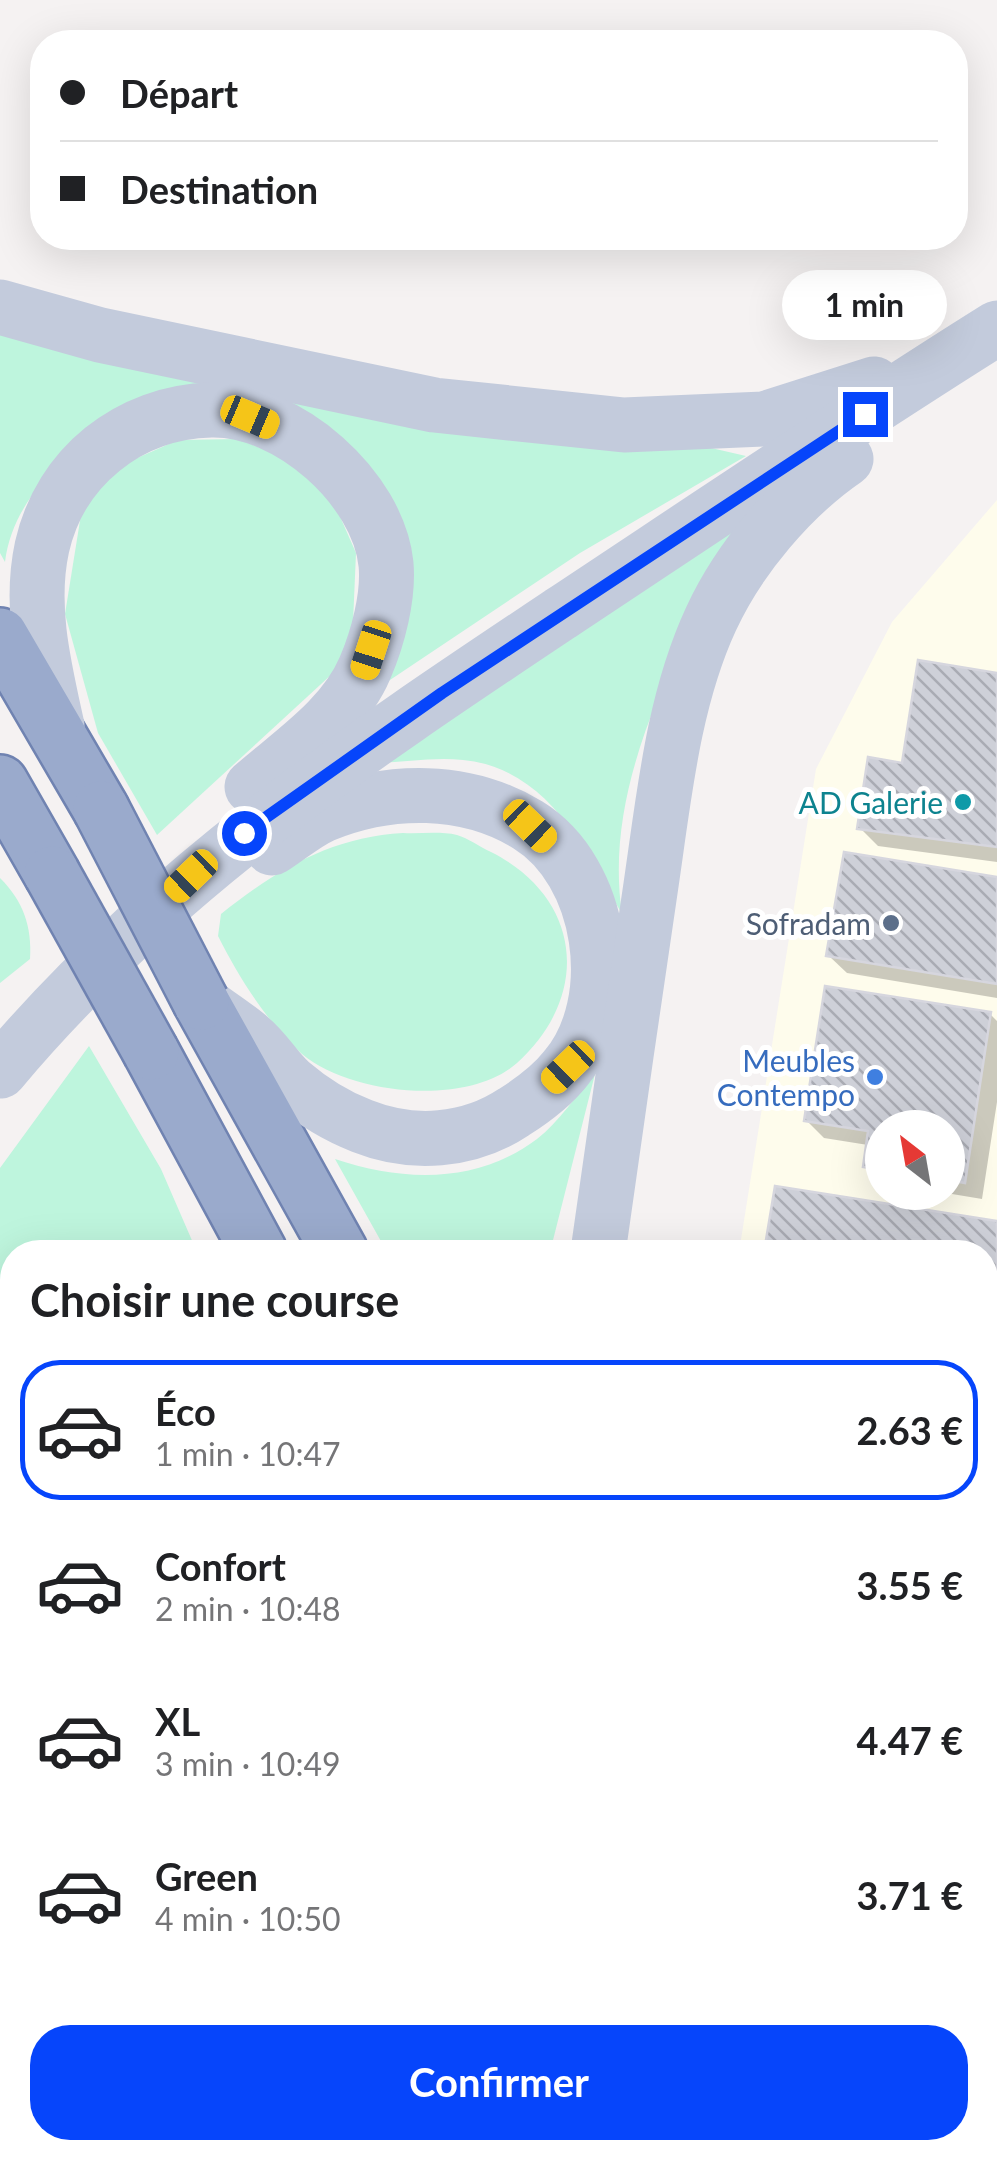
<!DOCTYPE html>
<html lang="fr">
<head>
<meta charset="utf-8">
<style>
  :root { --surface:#fff; --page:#f2f2f2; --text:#202124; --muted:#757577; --line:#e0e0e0; --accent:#0645fb }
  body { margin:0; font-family:Lato,sans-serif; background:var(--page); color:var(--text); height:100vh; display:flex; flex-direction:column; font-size:38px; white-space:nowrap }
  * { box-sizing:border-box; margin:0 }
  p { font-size:32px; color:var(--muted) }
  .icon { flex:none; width:55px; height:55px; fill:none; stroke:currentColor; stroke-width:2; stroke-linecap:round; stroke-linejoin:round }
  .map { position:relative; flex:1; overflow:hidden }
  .side { position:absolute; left:0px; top:1240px; width:998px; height:920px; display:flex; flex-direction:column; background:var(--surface); border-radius:40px 40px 0 0; box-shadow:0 10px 40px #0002 }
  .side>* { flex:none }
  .guide { position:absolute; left:30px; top:30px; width:938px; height:220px; border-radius:40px; box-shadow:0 10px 40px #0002; display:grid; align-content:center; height:220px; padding:0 30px; background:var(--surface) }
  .needle { width:65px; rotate:329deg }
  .tools { position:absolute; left:865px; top:1110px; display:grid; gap:20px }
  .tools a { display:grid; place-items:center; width:100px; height:100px; border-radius:50%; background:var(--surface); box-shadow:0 10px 40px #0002; font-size:50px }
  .end { position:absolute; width:45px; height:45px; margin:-22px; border:12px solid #0645fb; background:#fff; box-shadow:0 0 0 5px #fff }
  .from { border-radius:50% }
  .bubble { position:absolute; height:70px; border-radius:35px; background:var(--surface); box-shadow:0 10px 40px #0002; font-size:32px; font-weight:700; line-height:70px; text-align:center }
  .car { position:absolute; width:30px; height:60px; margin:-30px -15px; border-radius:12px; box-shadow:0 0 8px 2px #0007; background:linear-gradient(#f5c518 24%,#345 0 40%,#f5c518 0 76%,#345 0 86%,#f5c518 0) }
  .guide b { display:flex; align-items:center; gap:35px; height:95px; font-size:38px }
  .guide b+b { border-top:2px solid var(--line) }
  .guide i { width:25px; height:25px; background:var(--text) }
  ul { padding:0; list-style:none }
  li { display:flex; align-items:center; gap:30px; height:140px; margin:0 20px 15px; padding:0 10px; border:5px solid transparent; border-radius:40px }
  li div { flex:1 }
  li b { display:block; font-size:38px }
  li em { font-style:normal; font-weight:700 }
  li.current { border-color:var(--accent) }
  li>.icon { width:90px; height:90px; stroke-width:1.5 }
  h2 { padding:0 30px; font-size:45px; line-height:120px }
  .button { display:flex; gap:20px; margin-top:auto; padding:20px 30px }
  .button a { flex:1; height:115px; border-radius:40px; background:var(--accent); color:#fff; font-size:40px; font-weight:700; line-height:115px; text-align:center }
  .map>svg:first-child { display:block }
  .commercial { fill:#fefcec; fill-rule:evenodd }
  .grass { fill:#bef5dd }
  .shadow { fill:#0003 }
  .building { fill:url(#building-back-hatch); stroke:#d6d6de; stroke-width:2.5 }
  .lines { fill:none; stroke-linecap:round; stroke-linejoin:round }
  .trunk-casing { stroke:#7083b1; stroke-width:60 }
  .minor { stroke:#c5cbd8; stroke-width:40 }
  .tertiary { stroke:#c5cbd8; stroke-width:50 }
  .secondary { stroke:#c3cbdc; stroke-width:55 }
  .trunk { stroke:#9aaacc; stroke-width:55 }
  .trunk-bridge-casing { stroke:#7083b1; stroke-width:60; stroke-linecap:butt }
  .trunk-bridge { stroke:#9aaacc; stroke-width:55 }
  .route { stroke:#0645fb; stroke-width:12 }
  .culture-dot { fill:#0f9aa8; stroke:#fff; stroke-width:4 }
  .service-dot { fill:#5c6f8a; stroke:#fff; stroke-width:4 }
  .shop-dot { fill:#3f7fe0; stroke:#fff; stroke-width:4 }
  .labels { text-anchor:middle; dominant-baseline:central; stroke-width:10; stroke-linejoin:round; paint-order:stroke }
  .culture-label { font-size:30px; fill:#0d838f; stroke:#fff; text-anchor:end }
  .service-label { font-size:30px; fill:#4e5e75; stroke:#fff; text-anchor:end }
  .shop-label { font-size:30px; fill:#366cbe; stroke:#fff; text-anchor:end }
</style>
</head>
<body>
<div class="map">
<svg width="997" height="2160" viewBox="0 0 997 2160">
  <defs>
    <pattern id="building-back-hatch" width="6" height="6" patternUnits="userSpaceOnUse" patternTransform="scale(2.5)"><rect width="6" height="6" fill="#ced0d8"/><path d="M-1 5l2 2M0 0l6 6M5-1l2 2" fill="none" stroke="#a9abb3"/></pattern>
  </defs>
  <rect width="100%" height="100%" fill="#f5f2f2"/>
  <g class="commercial">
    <path d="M997,500V2160H911L904,2148H985V1252H739L816,769L892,622ZM882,1128H948V1192H882Z"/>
    <path d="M0,1633L12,1636V2148H708L715,2160H0Z"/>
  </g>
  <g class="grass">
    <path d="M0,322L707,447L746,456L580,553L381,686L402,533L382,483L297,411L124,404C75,451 14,491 5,562L0,553Z"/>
    <path d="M238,439L293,461L335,505L356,553L352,646L332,674L157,835L98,733L65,614L83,502L119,466L178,440Z"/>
    <path d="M748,515C688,636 601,773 622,914C586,849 547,768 463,760C435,757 406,762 378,763Z"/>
    <path d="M403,833C420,834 440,831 457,835C468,838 480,847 491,852C582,898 592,995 517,1063C468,1107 351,1095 302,1054C268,1024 238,976 218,936L221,914C276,870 331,837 403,833Z"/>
    <path d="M0,878C23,901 32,926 30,959L0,983Z"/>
    <path d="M89,1046L161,1169L197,1252H12V1438L0,1430V1168Z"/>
    <path d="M595,1074L550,1252H387L335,1159C404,1182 477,1184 537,1139C559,1122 577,1094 595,1074Z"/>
  </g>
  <g class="shadow">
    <path d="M997,676V862L878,846L860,828L904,766Z"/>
    <path d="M997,880V998L847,973L829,956Z"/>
    <path d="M990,1014L997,1021V1102L982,1199L940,1192H948V1128H882V1184L865,1166L868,1145L824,1138L806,1120Z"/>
    <path d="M777,1188L997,1223V1441L985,1439V1252H767Z"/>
    <path d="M997,1525V1745L985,1747V1527Z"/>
    <path d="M985,1795L997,1801V1882L985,1876Z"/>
    <path d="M20,2148H235L230,2160H14Z"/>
    <path d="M344,2148H517L522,2157L351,2160Z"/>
  </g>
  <g class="building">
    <path d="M918,660L997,673V847L857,829L868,757L902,763Z"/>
    <path d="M844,852L997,877V984L826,956Z"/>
    <path d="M825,986L991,1012L965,1183L948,1180V1128H882V1170L863,1167L868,1131L804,1121Z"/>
    <path d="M775,1186L997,1221V1428L985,1426V1252H764Z"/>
    <path d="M997,1522V1732L995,1725L985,1727V1525Z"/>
    <path d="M985,1792L997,1798V1875L985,1869Z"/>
    <path d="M17,2148H170L164,2160H11Z"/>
    <path d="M170,2148H210L205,2160H164Z"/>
    <path d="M341,2148H380L387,2160H348Z"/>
    <path d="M380,2148H476L452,2160H387Z"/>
  </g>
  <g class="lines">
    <defs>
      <g id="trunk">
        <path d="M0,636L101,809"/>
        <path d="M0,783L52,874"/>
        <path d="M201,1002L340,1252"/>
        <path d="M151,1052L259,1252"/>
        <path d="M768,2148L775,2160"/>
        <path d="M837,2148L844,2160"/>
      </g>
    </defs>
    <use href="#trunk" class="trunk-casing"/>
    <path class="minor" d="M604,2148L611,2160"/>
    <g class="tertiary">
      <path d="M985,1984L997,1979"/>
      <path d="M939,2148L946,2160"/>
    </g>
    <g class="secondary">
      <path d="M0,307L100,335L434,405L624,425L764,419L874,384"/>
      <path d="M57,726C44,667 29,607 42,547C60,467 129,412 211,410C288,408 378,488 386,564C389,596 378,638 365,668C344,718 292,752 252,787"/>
      <path d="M201,1002C217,1014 235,1025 250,1038C266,1051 276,1070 291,1083C312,1101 336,1116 362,1126C412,1146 469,1142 514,1112C533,1100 552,1086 566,1068C622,1001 603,871 528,825C466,787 389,788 323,815C305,823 288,838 272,848"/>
      <path d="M0,1071C159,881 356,750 560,614C705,518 850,420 997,328"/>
      <path d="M598,1252C615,1130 633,1007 651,885C664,797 673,701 711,619C739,558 792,496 846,459"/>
      <path d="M0,1488L12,1494"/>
      <path d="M0,1559L12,1561"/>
    </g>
    <use href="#trunk" class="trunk"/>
    <defs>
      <g id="trunk-bridge">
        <path d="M101,809L201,1002"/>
        <path d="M52,874L151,1052"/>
      </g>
    </defs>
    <use href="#trunk-bridge" class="trunk-bridge-casing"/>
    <use href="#trunk-bridge" class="trunk-bridge"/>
  </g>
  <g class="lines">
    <path class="route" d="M244,833L442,693L865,414"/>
  </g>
  <circle class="culture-dot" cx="963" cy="802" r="10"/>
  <circle class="service-dot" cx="891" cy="923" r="10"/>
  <circle class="shop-dot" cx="875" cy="1077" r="10"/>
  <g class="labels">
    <g class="culture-label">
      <text x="943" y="802">AD Galerie</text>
    </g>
    <g class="service-label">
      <text x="871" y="923">Sofradam</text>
    </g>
    <g class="shop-label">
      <text x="855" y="1060">Meubles<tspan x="855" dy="34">Contempo</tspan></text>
    </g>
  </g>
</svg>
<div class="tools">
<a><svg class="needle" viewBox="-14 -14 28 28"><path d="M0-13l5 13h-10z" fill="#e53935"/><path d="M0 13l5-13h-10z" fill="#757577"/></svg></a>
</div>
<i class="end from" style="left:244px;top:833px"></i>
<i class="end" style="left:865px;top:414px"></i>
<div class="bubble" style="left:782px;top:270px;width:165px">1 min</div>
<i class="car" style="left:250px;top:417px;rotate:113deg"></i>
<i class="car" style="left:371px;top:650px;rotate:198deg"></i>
<i class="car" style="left:530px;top:826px;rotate:134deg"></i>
<i class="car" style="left:191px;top:876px;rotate:226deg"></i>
<i class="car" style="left:568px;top:1067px;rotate:226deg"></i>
<div class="guide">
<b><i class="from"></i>Départ</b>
<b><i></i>Destination</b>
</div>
<section class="side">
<h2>Choisir une course</h2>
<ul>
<li class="current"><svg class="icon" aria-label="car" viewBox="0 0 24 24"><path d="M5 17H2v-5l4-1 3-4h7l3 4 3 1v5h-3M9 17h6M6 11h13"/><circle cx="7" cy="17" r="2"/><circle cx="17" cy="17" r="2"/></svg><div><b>Éco</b><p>1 min · 10:47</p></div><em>2.63 €</em></li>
<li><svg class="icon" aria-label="car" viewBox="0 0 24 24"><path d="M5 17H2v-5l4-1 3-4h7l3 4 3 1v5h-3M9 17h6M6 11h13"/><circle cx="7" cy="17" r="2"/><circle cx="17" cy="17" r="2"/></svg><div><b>Confort</b><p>2 min · 10:48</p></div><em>3.55 €</em></li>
<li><svg class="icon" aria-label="car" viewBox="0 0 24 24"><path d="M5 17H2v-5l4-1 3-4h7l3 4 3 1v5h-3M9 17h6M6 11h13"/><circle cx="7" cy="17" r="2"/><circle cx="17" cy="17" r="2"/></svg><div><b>XL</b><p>3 min · 10:49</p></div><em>4.47 €</em></li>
<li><svg class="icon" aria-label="car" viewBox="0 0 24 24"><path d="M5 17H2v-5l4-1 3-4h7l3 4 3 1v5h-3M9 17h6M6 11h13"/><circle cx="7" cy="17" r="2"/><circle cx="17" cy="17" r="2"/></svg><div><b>Green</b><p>4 min · 10:50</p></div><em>3.71 €</em></li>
</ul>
<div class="button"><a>Confirmer</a></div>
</section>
</div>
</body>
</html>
